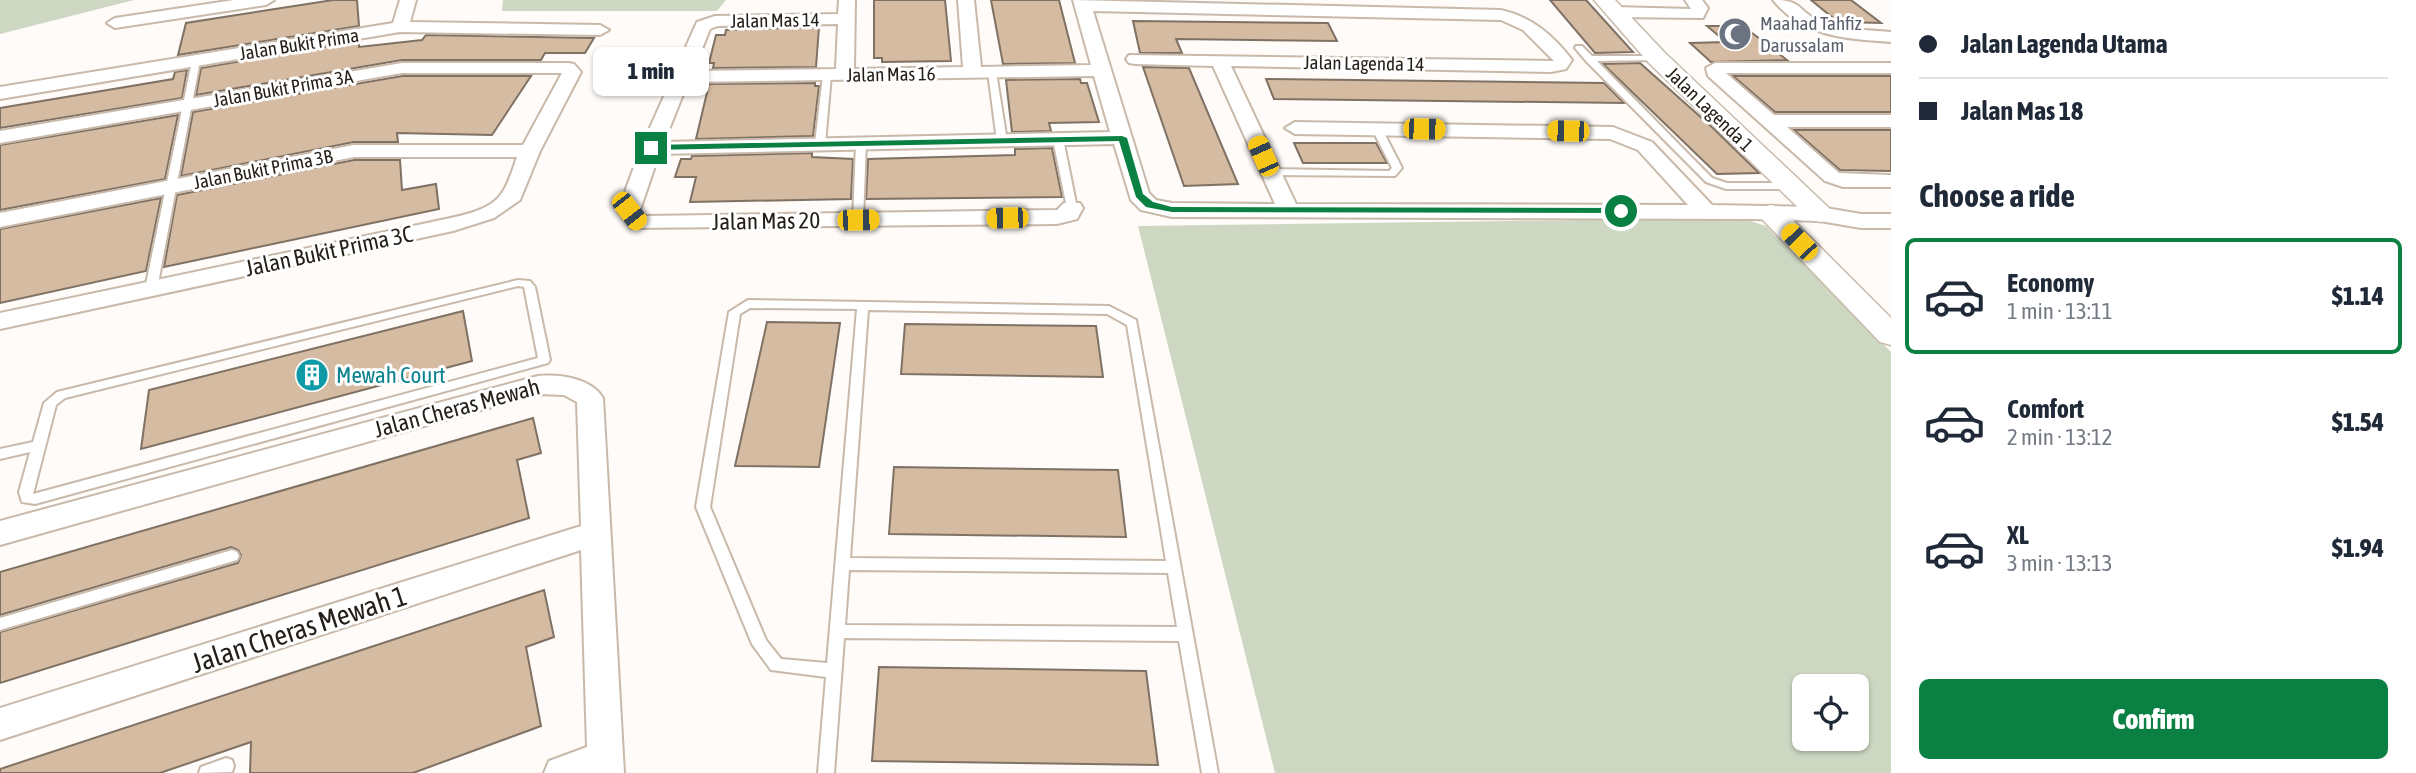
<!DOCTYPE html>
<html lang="en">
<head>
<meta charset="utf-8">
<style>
  :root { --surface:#fff; --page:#f6f6f7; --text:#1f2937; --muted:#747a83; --line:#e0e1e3; --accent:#0b8043 }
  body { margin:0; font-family:"Asap Condensed",sans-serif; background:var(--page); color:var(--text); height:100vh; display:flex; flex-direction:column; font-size:26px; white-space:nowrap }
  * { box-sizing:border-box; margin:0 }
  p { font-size:23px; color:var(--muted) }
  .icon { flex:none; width:38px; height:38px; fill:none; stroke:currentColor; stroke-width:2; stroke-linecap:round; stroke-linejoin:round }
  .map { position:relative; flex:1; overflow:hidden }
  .drawer { display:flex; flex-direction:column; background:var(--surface); width:525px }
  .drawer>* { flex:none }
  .top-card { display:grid; align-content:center; height:154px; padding:0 28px; background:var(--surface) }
  .controls { position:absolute; left:1792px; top:674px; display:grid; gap:14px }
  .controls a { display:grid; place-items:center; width:77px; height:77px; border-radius:10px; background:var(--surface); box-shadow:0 2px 5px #0004; font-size:35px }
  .end { position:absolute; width:32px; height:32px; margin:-16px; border:9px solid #0b8043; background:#fff; box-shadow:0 0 0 4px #fff }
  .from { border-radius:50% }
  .bubble { position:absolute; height:49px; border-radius:10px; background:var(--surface); box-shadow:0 2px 5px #0004; font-size:23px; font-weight:800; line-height:49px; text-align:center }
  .car { position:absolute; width:21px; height:42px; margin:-21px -10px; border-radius:9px; box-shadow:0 0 5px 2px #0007; background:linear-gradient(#f5c518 24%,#345 0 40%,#f5c518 0 76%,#345 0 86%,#f5c518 0) }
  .top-card b { display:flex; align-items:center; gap:24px; height:66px; font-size:26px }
  .top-card b+b { border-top:2px solid var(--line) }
  .top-card i { width:18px; height:18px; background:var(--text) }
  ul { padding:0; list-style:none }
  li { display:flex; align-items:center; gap:21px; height:116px; margin:0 14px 10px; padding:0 14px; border:4px solid transparent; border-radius:10px }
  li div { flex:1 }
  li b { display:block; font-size:26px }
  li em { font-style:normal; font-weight:800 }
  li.on { border-color:var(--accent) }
  li>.icon { width:63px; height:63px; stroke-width:1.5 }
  h2 { padding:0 28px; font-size:32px; line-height:84px }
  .action { display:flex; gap:14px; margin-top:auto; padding:14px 28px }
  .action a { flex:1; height:80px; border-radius:10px; background:var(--accent); color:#fff; font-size:28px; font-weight:800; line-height:80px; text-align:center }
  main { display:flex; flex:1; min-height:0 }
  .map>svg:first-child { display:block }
  .green { fill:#cdd7c2; fill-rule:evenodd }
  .building { fill:#d4bba1; stroke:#7f7163; stroke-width:2 }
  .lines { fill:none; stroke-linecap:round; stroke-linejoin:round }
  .service-casing { stroke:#c8b9aa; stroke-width:4 }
  .minor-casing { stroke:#c8b9aa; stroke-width:4 }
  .tertiary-casing { stroke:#c8b9aa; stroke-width:3 }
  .service { fill:#fff; fill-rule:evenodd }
  .minor { fill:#fff; fill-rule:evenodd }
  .tertiary { fill:#fff; fill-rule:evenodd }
  .route { fill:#0b8043 }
  .labels { text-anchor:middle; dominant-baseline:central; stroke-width:6; stroke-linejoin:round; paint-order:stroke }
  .far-street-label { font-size:19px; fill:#251f19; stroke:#fff }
  .far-worship-label { font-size:19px; fill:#5b616d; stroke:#fff; text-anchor:start }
  .street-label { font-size:23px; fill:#251f19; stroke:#fff }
  .culture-label { font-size:23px; fill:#0d838f; stroke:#fff; text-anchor:start }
  .near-street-label { font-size:28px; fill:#251f19; stroke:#fff }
</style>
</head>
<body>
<main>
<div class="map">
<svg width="1891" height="773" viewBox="0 0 1891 773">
  <rect width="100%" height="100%" fill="#fefbf8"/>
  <g class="green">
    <path d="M0,0H134L0,34Z"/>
    <path d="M503,0H726L717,11H502Z"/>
    <path d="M1741,218L1766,226L1891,352V773H1275L1138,226ZM1804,686H1857V738H1804Z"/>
  </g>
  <g class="building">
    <path d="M333,0H357L359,26L178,55L186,23Z"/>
    <path d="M874,0H945L951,61L882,62V58H874Z"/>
    <path d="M991,0H1059L1075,63L1003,64Z"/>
    <path d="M1550,0H1586L1633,52L1595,53Z"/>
    <path d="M1811,0H1851L1881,23L1838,22Z"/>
    <path d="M1133,21L1328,23L1337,41L1176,39L1182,53H1140Z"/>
    <path d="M1707,26H1743L1787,60L1711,62L1690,43L1726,42Z"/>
    <path d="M819,27L816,67L713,68L714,63H709L716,35H725L726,30Z"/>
    <path d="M426,35L594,38L585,53H545L541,60H402L196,95L201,68L359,41V47L422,40Z"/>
    <path d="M1640,63L1714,129L1759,173L1717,174L1603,64Z"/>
    <path d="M1143,67L1189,68L1238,184L1184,186Z"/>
    <path d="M187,70L182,98L0,128V108L173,79L175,72Z"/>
    <path d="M402,76H531L492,135L397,133L398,142H354L181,176L193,112Z"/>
    <path d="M1733,76H1891V112H1775Z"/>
    <path d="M1080,79L1081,83H1087L1099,122L1049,123L1051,131L1012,132L1006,80Z"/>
    <path d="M1266,79L1604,83L1624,103L1274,99Z"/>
    <path d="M815,83V86H819L813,136L696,139L709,84Z"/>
    <path d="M178,115L165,179L0,210V145Z"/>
    <path d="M1794,130H1891V171L1840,170Z"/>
    <path d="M1294,143H1376L1387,163H1303Z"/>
    <path d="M1052,148L1062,197L866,199L868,159L1015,155V149Z"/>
    <path d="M812,153V157L853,159L851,199L690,202L696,177H675L681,159H691L692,156Z"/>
    <path d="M354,160H400L402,190L436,184L439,209L164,267L177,195Z"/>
    <path d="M161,198L146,271L0,303V229Z"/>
    <path d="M463,311L472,361L141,449L149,390Z"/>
    <path d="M767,322L840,323L819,467L735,466Z"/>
    <path d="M905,324L1096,326L1103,377L901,374Z"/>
    <path d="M533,418L541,453L517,460L529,518L0,683V632L238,563L241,555L238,550L231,547L0,615V572Z"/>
    <path d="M894,467L1118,470L1126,537L889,534Z"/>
    <path d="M544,590L554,637L526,647L541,726L413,773H250L251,742L160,773H0V769Z"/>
    <path d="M879,667L1146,671L1158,765L872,761Z"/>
  </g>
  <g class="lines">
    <defs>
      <g id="service">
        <path d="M1576,46H1582L1592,56H1660V60H1657L1597,61L1712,178L1727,183H1791L1796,186L1791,189H1726L1706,182L1586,61L1575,48Z"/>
        <path d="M196,58L200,61L157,289L151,292L145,289L192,61Z"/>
        <path d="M992,69L996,72L1007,141L1002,144L997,141L988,72Z"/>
        <path d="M827,72L831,75L825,144L820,147L815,144L823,75Z"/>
        <path d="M1377,126L1382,129L1402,168L1395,176L1270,175L1265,172L1270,169L1389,171L1392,168L1372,129Z"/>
        <path d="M1058,136L1063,139L1077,208L1072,211L1067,208L1053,139Z"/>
        <path d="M861,140L866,143L863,220L858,223L853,220L856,143Z"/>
        <path d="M518,280L530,281L535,287L550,360L548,363L35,504L22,502L19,492L30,452L0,459V449L33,442L44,403L57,392ZM518,286L524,287L538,358L33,494L56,405L65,398Z"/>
        <path d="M748,300L1109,306L1136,320L1218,773H1202L1179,641L844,638L834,773H818L826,677L771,670L752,644L696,507L729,312ZM750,308L857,309L827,663L781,659L766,640L710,507L740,314ZM868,310L1107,314L1127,325L1166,561L850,558ZM849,570L1168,573L1177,627L845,625Z"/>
        <path d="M232,550L237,552L239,556L237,560L0,630V618Z"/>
        <path d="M226,758L232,760L234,766L232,772L199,773L201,767Z"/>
      </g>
      <g id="minor">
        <path d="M234,0H274L266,5L115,28L107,23L115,18Z"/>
        <path d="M400,0H416L410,22L600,25L609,30L600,35L400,32L0,99V87L393,23Z"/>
        <path d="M839,0H855L854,69L963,67L958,0H974L981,67L1091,65L1073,0L1501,10C1532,17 1553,35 1572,60L1566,69L1551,72L1231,66L1296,204L1688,205L1638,150L1610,139L1295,134L1285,128L1295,122L1613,127L1652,142L1712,205L1820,207L1861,214H1891V228H1861L1820,221L1751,219L1172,217L1141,210L1131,200L1114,144L659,154L640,210L645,216L1057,210L1064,203H1080L1083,208L1077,219L1057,224L631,228L618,211L641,148L697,22L715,16L838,14ZM1093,11L1501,20L1523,30L1554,61L1129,55L1126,59L1129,63L1135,64L1213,66L1275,204L1172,203L1156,200L1149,193ZM838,24L836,69L693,71L710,29L718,26ZM1094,76L1110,132L664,142L688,82Z"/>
        <path d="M1685,0H1702L1708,8L1703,18L1614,17L1606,12L1614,7L1691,9Z"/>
        <path d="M1773,0C1805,0 1797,13 1821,21C1844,30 1867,30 1891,32V42C1848,39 1802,37 1773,0Z"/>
        <path d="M402,63H568L574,64L581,72L540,151L520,200L494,218L453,231L0,329V313L432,222C453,217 489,213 502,193C509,183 513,168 517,157H354L0,227V213L354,145H523L562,73H402L0,143V131Z"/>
        <path d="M1715,63H1891V73H1726L1774,115H1891V127H1787L1839,173L1891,175V187H1843L1825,181L1708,76L1706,68Z"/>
        <path d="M538,376C559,374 591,378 603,398L624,773H544L549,761L587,747L581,550L0,740V708L581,526L577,402L564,395L538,394L0,545V521Z"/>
      </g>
      <g id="tertiary">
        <path d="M1594,0H1615L1665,53L1829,208L1833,214L1829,220L1820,222L1811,220L1649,63Z"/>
        <path d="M1771,205L1780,207L1891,318V345L1880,342L1762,219L1758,213L1762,207Z"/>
      </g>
    </defs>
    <use href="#service" class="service-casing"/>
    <use href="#minor" class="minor-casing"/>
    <use href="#tertiary" class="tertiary-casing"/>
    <use href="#service" class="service"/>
    <use href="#minor" class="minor"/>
    <use href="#tertiary" class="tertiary"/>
  </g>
  <path class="route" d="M1122,136L1127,138L1143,194L1153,202L1172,207L1621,208L1626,211L1621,213L1172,212L1146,207L1136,197L1119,141L651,150L647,148L651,145Z"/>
  <defs>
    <symbol id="mosque-disc" viewBox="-11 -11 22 22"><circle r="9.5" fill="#6b7280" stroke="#fff"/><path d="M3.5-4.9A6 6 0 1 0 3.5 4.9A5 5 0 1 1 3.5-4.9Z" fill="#fff"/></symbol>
    <symbol id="building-disc" viewBox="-11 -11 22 22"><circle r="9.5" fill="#0f9aa8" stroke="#fff"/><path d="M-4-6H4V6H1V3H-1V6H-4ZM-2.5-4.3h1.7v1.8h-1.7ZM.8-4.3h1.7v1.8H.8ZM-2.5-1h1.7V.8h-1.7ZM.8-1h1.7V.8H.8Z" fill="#fff"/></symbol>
  </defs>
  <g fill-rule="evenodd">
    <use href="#mosque-disc" x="1716" y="15" width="38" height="38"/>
    <use href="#building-disc" x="293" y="356" width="38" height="38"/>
  </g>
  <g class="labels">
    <g class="far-street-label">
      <text transform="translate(775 20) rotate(-1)">Jalan Mas 14</text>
      <text transform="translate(299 44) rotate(-9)">Jalan Bukit Prima</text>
      <text transform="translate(1364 63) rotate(1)">Jalan Lagenda 14</text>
      <text transform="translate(891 74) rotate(-1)">Jalan Mas 16</text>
      <text transform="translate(283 88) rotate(-10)">Jalan Bukit Prima 3A</text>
      <text transform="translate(1710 109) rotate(44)">Jalan Lagenda 1</text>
      <text transform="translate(263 169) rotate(-11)">Jalan Bukit Prima 3B</text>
    </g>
    <g class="far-worship-label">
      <text x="1760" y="23">Maahad Tahfiz<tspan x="1760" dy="22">Darussalam</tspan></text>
    </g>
    <g class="street-label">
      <text transform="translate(766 221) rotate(-1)">Jalan Mas 20</text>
      <text transform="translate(329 251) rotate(-12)">Jalan Bukit Prima 3C</text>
      <text transform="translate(457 408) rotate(-15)">Jalan Cheras Mewah</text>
    </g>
    <g class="culture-label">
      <text x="336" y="375">Mewah Court</text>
    </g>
    <g class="near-street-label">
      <text transform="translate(299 629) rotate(-18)">Jalan Cheras Mewah 1</text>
    </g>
  </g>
</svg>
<div class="controls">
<a><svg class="icon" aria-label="locate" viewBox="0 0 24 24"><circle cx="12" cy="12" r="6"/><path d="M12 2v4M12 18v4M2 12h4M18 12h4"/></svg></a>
</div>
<i class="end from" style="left:1621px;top:211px"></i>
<i class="end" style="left:651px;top:148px"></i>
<div class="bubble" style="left:593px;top:47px;width:116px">1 min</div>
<i class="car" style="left:1424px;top:129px;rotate:91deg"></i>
<i class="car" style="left:1568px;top:131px;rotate:271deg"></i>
<i class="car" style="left:1263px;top:156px;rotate:336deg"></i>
<i class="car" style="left:629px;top:211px;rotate:142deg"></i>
<i class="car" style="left:1007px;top:218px;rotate:269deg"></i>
<i class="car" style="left:858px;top:220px;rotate:89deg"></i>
<i class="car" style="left:1799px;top:242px;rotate:316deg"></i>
</div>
<section class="drawer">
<div class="top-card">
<b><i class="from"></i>Jalan Lagenda Utama</b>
<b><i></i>Jalan Mas 18</b>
</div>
<h2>Choose a ride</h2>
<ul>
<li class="on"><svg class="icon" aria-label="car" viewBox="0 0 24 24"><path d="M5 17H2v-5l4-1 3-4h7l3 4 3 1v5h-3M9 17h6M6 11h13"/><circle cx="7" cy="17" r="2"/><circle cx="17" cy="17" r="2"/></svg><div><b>Economy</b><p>1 min · 13:11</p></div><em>$1.14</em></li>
<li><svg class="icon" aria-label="car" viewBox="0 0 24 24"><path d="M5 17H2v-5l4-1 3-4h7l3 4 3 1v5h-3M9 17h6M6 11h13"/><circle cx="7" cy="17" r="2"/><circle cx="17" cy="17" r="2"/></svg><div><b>Comfort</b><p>2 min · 13:12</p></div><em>$1.54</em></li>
<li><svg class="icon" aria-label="car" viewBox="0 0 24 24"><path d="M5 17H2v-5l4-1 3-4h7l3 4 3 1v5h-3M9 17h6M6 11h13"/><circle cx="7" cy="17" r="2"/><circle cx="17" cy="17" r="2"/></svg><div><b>XL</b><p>3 min · 13:13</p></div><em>$1.94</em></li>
</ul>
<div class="action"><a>Confirm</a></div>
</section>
</main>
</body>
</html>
